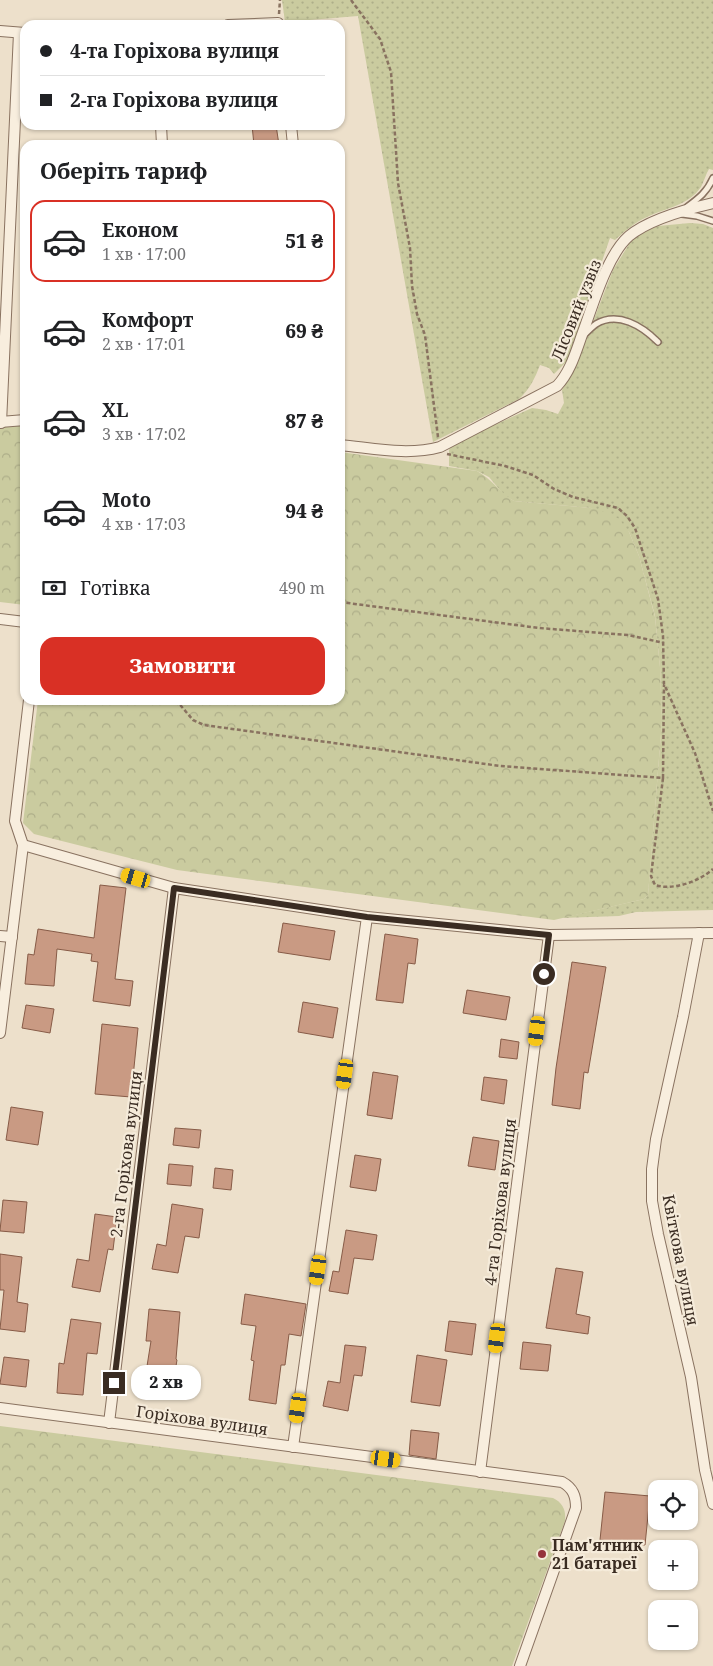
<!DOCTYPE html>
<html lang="uk">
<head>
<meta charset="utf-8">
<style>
  :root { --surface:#fff; --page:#f2f2f2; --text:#202124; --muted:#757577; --line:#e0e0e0; --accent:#d93025 }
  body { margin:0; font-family:"Noto Serif",serif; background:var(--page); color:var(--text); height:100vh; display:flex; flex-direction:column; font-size:19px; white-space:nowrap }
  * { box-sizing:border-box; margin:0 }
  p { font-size:16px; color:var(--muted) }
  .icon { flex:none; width:28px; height:28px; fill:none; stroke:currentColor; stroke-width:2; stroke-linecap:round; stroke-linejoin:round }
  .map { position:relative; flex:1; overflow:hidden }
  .side { position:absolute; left:20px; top:140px; width:325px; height:565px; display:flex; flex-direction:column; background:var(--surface); border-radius:15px; box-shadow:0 1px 4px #0004 }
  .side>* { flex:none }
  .hud { position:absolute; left:20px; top:20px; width:325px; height:110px; border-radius:15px; box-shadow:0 1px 4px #0004; display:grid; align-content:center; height:110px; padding:0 20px; background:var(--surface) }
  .buttons { position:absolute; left:648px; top:1480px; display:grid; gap:10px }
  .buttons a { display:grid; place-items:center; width:50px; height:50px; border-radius:10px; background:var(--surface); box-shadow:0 1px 4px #0004; font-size:25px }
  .end { position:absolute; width:22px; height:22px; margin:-11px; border:6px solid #3a2c22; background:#fff; box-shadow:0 0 0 2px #fff }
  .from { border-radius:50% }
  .bubble { position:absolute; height:35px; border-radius:15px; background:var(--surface); box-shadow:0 1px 4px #0004; font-size:16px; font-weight:800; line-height:35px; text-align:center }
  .car { position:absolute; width:15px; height:30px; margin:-15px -8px; border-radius:6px; box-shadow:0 0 4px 1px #0007; background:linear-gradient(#f5c518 24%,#345 0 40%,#f5c518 0 76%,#345 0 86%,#f5c518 0) }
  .hud b { display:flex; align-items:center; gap:18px; height:48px; font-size:19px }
  .hud b+b { border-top:1px solid var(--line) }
  .hud i { width:12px; height:12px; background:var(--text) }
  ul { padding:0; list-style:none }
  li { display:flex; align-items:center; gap:15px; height:82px; margin:0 10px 8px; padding:0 10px; border:2px solid transparent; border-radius:15px }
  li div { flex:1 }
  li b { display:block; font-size:19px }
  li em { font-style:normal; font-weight:800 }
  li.selected { border-color:var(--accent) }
  li>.icon { width:45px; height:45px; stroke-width:1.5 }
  h2 { padding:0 20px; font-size:22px; line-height:60px }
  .pay { display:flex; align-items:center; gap:12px; height:55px; padding:0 20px; font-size:19px }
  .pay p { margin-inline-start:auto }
  .cta { display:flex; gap:10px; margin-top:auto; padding:10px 20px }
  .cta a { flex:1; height:58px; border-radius:15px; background:var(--accent); color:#fff; font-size:20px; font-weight:800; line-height:58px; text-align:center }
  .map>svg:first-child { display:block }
  .grass { fill:url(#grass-dots) }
  .forest { fill:url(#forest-crowns) }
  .building { fill:#c99a83; stroke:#875b47 }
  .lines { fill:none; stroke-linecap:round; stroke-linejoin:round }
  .lane-casing { stroke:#897260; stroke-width:8 }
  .street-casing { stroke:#897260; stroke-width:12 }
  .path { stroke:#897260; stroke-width:2.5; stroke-dasharray:4 2.5; stroke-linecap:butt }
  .lane { stroke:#f8eede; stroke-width:5 }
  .street { stroke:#f8eede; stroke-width:10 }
  .route { stroke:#3a2c22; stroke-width:6 }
  .poi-dot { fill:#95333c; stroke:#f5ebda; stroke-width:2 }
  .labels { text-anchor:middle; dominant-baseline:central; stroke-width:4.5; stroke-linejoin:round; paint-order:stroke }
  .street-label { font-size:16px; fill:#3a2c22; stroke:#f5ebda }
  .poi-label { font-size:16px; font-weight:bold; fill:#3a2c22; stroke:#f5ebda; text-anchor:start }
</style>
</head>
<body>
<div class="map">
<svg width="713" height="1666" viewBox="0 0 713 1666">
  <defs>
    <pattern id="grass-dots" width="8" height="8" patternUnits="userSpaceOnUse" patternTransform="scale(1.25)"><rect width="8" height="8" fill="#cacb9f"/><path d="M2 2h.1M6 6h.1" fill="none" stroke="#aeae89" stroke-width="1.8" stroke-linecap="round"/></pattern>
    <pattern id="forest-crowns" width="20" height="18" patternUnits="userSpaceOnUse" patternTransform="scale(1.25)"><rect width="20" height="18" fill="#cacb9f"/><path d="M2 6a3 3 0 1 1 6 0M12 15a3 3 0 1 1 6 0" fill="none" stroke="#aeae89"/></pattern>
  </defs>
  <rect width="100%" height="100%" fill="#ede0cb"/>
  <g class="grass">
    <path d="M282,0H713V170L709,169C706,174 704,181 701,187C688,206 665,208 647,217C634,223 625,231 615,240L610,238L568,360L554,374L549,368L540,365C535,378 530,389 519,399L433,442L358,16L285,22Z"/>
    <path d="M690,223L703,224L713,228V910L636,912L619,916L561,918L644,899L648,895L662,721L660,667L655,616L639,556L629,532L591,508L514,501L504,495L489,477L477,471L449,466V450L452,444L532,408L546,410L558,414L564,403L562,390L575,368L613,270L631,241L645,231L658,226Z"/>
  </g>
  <g class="forest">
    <path d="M25,425V605L0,602V427Z"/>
    <path d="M340,452L477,471C493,480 499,492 514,501L591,508L608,513L619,519L629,532L639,556L655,617L660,667L662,721L648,895L644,899L554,920L177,870L34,834L23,823L38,700H340Z"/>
    <path d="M0,1426L553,1498C563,1503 566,1510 565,1521L512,1666H0Z"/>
  </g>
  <g class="building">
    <path d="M252,125H276L279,145H254Z"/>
    <path d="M100,885L126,888L115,979L133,981L130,1006L93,1001L98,962L91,961L92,954L57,949L54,986L25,984L28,954L34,955L38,929L94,938Z"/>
    <path d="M283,923L335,931L330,960L278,952Z"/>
    <path d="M385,934L418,939L415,964L408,963L403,1003L376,1000Z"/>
    <path d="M572,962L606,967L588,1073L584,1072L580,1109L552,1105L556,1068Z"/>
    <path d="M467,990L510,997L506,1020L463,1013Z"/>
    <path d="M303,1002L338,1008L333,1038L298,1032Z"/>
    <path d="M26,1005L54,1009L50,1033L22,1028Z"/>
    <path d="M102,1024L138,1028L131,1097L95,1094Z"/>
    <path d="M501,1039L519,1042L517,1059L499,1057Z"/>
    <path d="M373,1072L398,1076L392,1119L367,1115Z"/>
    <path d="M484,1077L507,1080L504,1104L481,1100Z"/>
    <path d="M11,1107L43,1112L38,1145L6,1140Z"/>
    <path d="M175,1128L201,1130L199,1148L173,1145Z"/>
    <path d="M473,1137L499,1141L495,1170L468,1166Z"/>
    <path d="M355,1155L381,1159L376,1191L350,1187Z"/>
    <path d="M169,1164L193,1166L191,1186L167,1184Z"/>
    <path d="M215,1168L233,1170L231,1190L213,1188Z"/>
    <path d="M3,1200L27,1202L24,1233L0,1231Z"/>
    <path d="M172,1204L203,1209L199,1238L185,1236L178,1273L152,1269L157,1244L166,1246Z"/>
    <path d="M95,1214L117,1217L113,1250L108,1249L100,1292L72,1287L77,1259L89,1261Z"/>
    <path d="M346,1230L377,1235L373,1260L354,1258L348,1294L329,1291L333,1271L339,1272Z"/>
    <path d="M0,1254L22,1257L17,1302L28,1304L25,1332L0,1329L4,1290H0Z"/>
    <path d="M556,1268L583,1272L576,1314L590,1317L588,1334L546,1328Z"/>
    <path d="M245,1294L306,1304L301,1336L289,1334L285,1365H281L276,1404L249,1400L254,1361L251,1360L256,1326L241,1324Z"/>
    <path d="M149,1309L180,1312L176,1359L177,1360L172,1390L144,1385L151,1341H146Z"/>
    <path d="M71,1319L101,1323L97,1354L87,1353L83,1395L57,1393L59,1363L64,1364Z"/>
    <path d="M449,1321L476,1324L472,1355L445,1351Z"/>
    <path d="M523,1342L551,1345L548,1371L520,1369Z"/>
    <path d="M345,1345L366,1347L362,1376L354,1375L348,1411L323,1406L328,1381L340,1383Z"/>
    <path d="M417,1355L447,1360L440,1406L411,1402Z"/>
    <path d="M4,1357L29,1360L26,1387L0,1384Z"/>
    <path d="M411,1430L439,1433L436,1459L409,1455Z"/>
    <path d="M605,1492L650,1496L645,1545L600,1540Z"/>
  </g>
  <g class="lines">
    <defs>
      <g id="lane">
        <path d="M687,207C699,198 707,192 713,178"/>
        <path d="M682,214L697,216L713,221"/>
        <path d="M584,335C588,331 592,327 596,324C618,311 642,326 658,342"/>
      </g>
      <g id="street">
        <path d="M228,25L278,23V25"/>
        <path d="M0,31L25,33"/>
        <path d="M161,125L162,145"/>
        <path d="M291,125L293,145"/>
        <path d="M0,422L25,420"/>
        <path d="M1,423L19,33"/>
        <path d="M340,445C373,448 407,456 440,447L557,386C571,371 576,351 583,332C593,305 607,255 629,236C649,219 687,209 713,203"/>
        <path d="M0,619L25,622"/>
        <path d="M23,845L174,888L367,917L549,935L713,933"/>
        <path d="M699,933L683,1017L656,1139L652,1169V1201L658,1234L691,1377L705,1470L713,1504"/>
        <path d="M0,936L12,937"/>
        <path d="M0,1033L23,845L15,821L29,700"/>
        <path d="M0,1408L562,1482C573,1488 576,1496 576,1508L520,1666"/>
        <path d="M109,1423L174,888"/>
        <path d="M293,1447L367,917"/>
        <path d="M480,1472L549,935"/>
      </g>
    </defs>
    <use href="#lane" class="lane-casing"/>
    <use href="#street" class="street-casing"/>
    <g class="path">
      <path d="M351,0L380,39L391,72L398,183L410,248L412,286L417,314L425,335L438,437"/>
      <path d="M279,14L280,0"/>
      <path d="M447,454L505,466L533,475L554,489L573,497L618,508L627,516L635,528L658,599L663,636L664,684L695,753L713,811"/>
      <path d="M340,602L539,628L628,635L664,643"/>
      <path d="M176,700L193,720L204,725L500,766L663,778L664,685"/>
      <path d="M663,778L651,876L655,885C673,891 700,881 713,869"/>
    </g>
    <use href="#lane" class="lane"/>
    <use href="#street" class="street"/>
  </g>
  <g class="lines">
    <path class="route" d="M114,1383L174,888L367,917L549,935L544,974"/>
  </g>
  <circle class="poi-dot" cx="542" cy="1554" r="5"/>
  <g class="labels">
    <g class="street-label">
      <text transform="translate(576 310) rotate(-68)">Лісовий узвіз</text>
      <text transform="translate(126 1154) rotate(-83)">2-га Горіхова вулиця</text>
      <text transform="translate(500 1202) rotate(-83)">4-та Горіхова вулиця</text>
      <text transform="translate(681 1260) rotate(79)">Квіткова вулиця</text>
      <text transform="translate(202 1420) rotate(8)">Горіхова вулиця</text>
    </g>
    <g class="poi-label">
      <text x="552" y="1545">Пам'ятник<tspan x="552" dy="18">21 батареї</tspan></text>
    </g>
  </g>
</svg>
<div class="buttons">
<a><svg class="icon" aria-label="locate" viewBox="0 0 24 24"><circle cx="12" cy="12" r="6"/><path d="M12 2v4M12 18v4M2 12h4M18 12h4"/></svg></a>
<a>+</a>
<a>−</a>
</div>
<i class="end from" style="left:544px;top:974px"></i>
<i class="end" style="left:114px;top:1383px"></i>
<div class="bubble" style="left:131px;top:1365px;width:70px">2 хв</div>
<i class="car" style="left:136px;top:878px;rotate:286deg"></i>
<i class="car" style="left:537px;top:1031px;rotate:187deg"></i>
<i class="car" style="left:345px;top:1074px;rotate:188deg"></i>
<i class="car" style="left:318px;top:1270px;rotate:188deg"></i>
<i class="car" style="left:497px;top:1338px;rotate:187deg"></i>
<i class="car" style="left:298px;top:1408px;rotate:188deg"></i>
<i class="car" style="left:386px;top:1459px;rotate:98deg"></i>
<div class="hud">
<b><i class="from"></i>4-та Горіхова вулиця</b>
<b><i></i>2-га Горіхова вулиця</b>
</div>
<section class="side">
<h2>Оберіть тариф</h2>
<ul>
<li class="selected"><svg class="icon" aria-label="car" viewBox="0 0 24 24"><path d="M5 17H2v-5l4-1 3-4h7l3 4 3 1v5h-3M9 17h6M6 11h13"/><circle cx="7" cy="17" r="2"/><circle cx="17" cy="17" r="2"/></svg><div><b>Економ</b><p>1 хв · 17:00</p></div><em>51 ₴</em></li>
<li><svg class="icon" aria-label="car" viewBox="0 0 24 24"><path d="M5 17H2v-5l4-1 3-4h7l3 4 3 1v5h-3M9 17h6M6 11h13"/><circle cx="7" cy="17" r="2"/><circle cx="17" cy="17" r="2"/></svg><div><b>Комфорт</b><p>2 хв · 17:01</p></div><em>69 ₴</em></li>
<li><svg class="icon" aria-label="car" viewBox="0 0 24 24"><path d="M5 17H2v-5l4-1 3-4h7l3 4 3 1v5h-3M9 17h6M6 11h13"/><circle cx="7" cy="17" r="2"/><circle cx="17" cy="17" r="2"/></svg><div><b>XL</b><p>3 хв · 17:02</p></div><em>87 ₴</em></li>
<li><svg class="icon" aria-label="car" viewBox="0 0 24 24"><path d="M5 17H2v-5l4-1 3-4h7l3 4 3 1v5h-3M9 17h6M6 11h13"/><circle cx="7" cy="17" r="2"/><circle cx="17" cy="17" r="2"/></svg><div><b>Moto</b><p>4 хв · 17:03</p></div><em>94 ₴</em></li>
</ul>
<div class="pay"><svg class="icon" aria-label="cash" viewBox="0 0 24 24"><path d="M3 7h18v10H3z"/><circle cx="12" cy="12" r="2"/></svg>Готівка<p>490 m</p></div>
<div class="cta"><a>Замовити</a></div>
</section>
</div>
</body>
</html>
